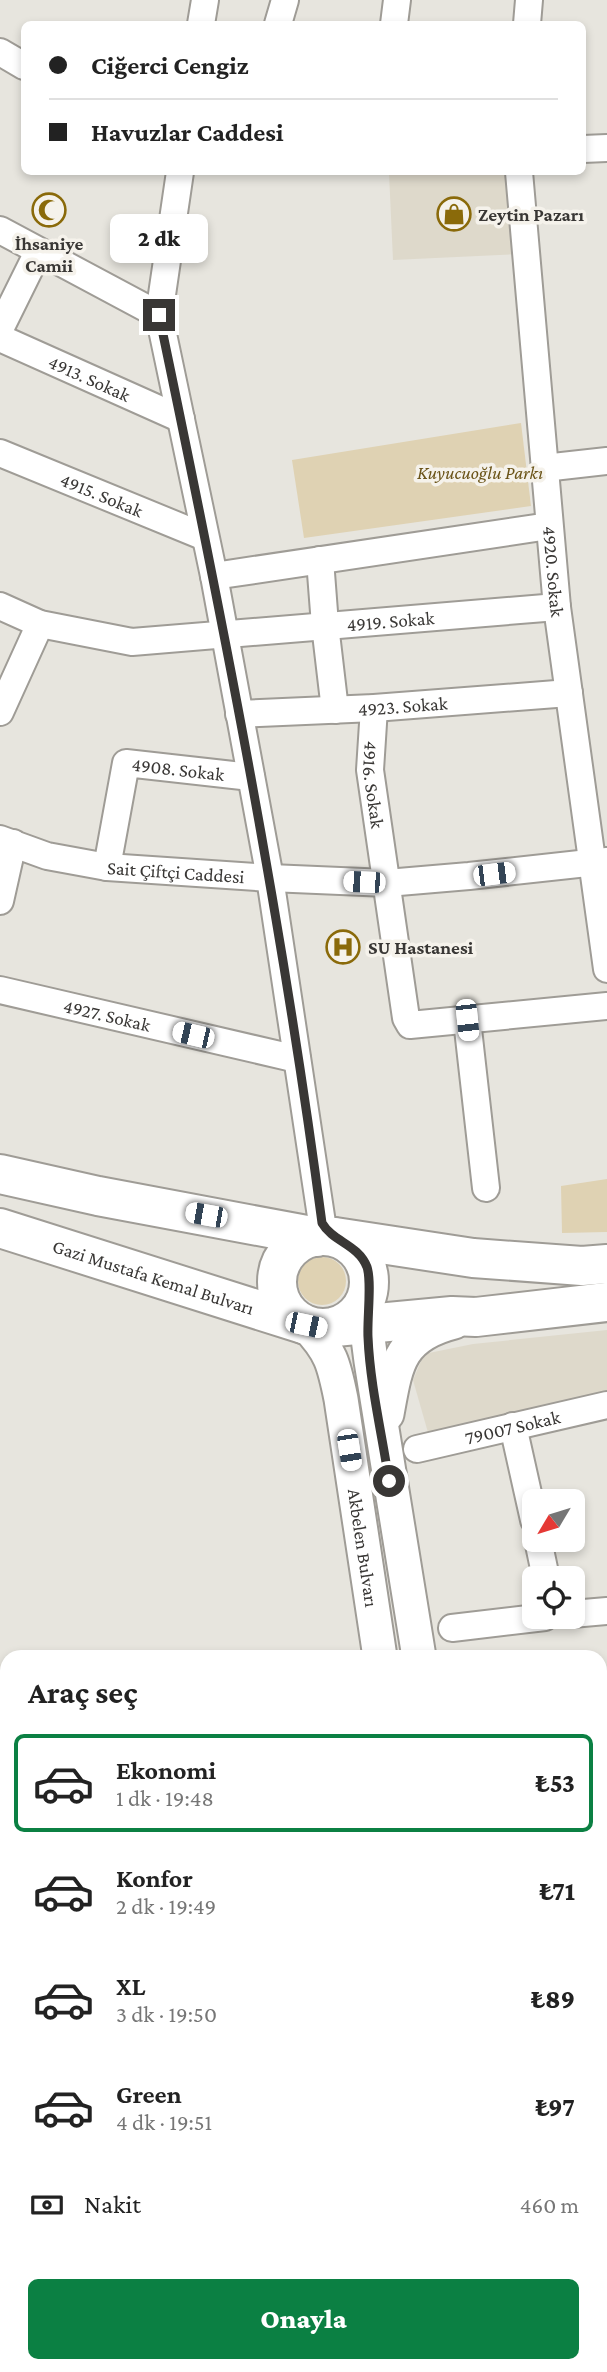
<!DOCTYPE html>
<html lang="tr">
<head>
<meta charset="utf-8">
<style>
  :root { --surface:#fff; --page:#f6f6f6; --text:#222; --muted:#767676; --line:#e0e0e0; --accent:#0b8043 }
  body { margin:0; font-family:"Crimson Pro",serif; background:var(--page); color:var(--text); height:100vh; display:flex; flex-direction:column; font-size:26px; white-space:nowrap }
  * { box-sizing:border-box; margin:0 }
  p { font-size:23px; color:var(--muted) }
  .icon { flex:none; width:38px; height:38px; fill:none; stroke:currentColor; stroke-width:2; stroke-linecap:round; stroke-linejoin:round }
  .map { position:relative; flex:1; overflow:hidden }
  .drawer { position:absolute; left:0px; top:1650px; width:607px; height:723px; display:flex; flex-direction:column; background:var(--surface); border-radius:21px 21px 0 0; box-shadow:0 4px 10px #0003 }
  .drawer>* { flex:none }
  .guide { position:absolute; left:21px; top:21px; width:565px; height:154px; border-radius:10px; box-shadow:0 4px 10px #0003; display:grid; align-content:center; height:154px; padding:0 28px; background:var(--surface) }
  .needle { width:46px; rotate:232deg }
  .fabs { position:absolute; left:522px; top:1489px; display:grid; gap:14px }
  .fabs a { display:grid; place-items:center; width:63px; height:63px; border-radius:10px; background:var(--surface); box-shadow:0 4px 10px #0003; font-size:35px }
  .end { position:absolute; width:32px; height:32px; margin:-16px; border:9px solid #393735; background:#fff; box-shadow:0 0 0 4px #fff }
  .from { border-radius:50% }
  .bubble { position:absolute; height:49px; border-radius:10px; background:var(--surface); box-shadow:0 4px 10px #0003; font-size:23px; font-weight:800; line-height:49px; text-align:center }
  .car { position:absolute; width:21px; height:42px; margin:-21px -10px; border-radius:9px; box-shadow:0 0 5px 2px #0007; background:linear-gradient(#fff 24%,#345 0 40%,#fff 0 76%,#345 0 86%,#fff 0) }
  .guide b { display:flex; align-items:center; gap:24px; height:66px; font-size:26px }
  .guide b+b { border-top:2px solid var(--line) }
  .guide i { width:18px; height:18px; background:var(--text) }
  ul { padding:0; list-style:none }
  li { display:flex; align-items:center; gap:21px; height:98px; margin:0 14px 10px; padding:0 14px; border:4px solid transparent; border-radius:10px }
  li div { flex:1 }
  li b { display:block; font-size:26px }
  li em { font-style:normal; font-weight:800 }
  li.current { border-color:var(--accent) }
  li>.icon { width:63px; height:63px; stroke-width:1.5 }
  h2 { padding:0 28px; font-size:32px; line-height:84px }
  .pay { display:flex; align-items:center; gap:18px; height:77px; padding:0 28px; font-size:26px }
  .pay p { margin-inline-start:auto }
  .action { display:flex; gap:14px; margin-top:auto; padding:14px 28px }
  .action a { flex:1; height:80px; border-radius:10px; background:var(--accent); color:#fff; font-size:28px; font-weight:800; line-height:80px; text-align:center }
  .map>svg:first-child { display:block }
  .built { fill:#ded9cb }
  .green { fill:#dfd2b3 }
  .lines { fill:none; stroke-linecap:round; stroke-linejoin:round }
  .minor-casing { stroke:#9f9c96; stroke-width:30 }
  .major-casing { stroke:#9f9c96; stroke-width:37 }
  .highway-casing { stroke:#9f9c96; stroke-width:42 }
  .minor { stroke:#fff; stroke-width:26 }
  .major { stroke:#fff; stroke-width:33 }
  .highway { stroke:#fff; stroke-width:38 }
  .route { stroke:#393735; stroke-width:9 }
  .labels { text-anchor:middle; dominant-baseline:central; stroke-width:7; stroke-linejoin:round; paint-order:stroke }
  .poi-label { font-size:19px; font-weight:bold; fill:#393735; stroke:#f5f2eb; text-anchor:start }
  .street-label { font-size:19px; fill:#393735; stroke:#f5f2eb }
  .park-label { font-size:19px; font-style:italic; fill:#6a5317; stroke:#f5f2eb }
</style>
</head>
<body>
<div class="map">
<svg width="607" height="2372" viewBox="0 0 607 2372">
  <rect width="100%" height="100%" fill="#e7e5de"/>
  <g class="built">
    <path d="M409,172H512L521,254L393,260L389,173Z"/>
    <path d="M607,1330V1395L429,1436L413,1380L424,1354L473,1344Z"/>
  </g>
  <g class="green">
    <path d="M521,423L531,506L304,538L292,460Z"/>
    <path d="M607,1179V1232L562,1233L561,1186Z"/>
    <circle cx="322" cy="1281" r="24"/>
  </g>
  <g class="lines">
    <defs>
      <g id="minor">
        <path d="M201,24L205,0"/>
        <path d="M278,24L285,0"/>
        <path d="M394,24L397,0"/>
        <path d="M527,24L529,0"/>
        <path d="M0,52L24,66"/>
        <path d="M583,149L607,148"/>
        <path d="M180,172L159,315L214,576L270,878L322,1223L333,1237"/>
        <path id="s1" d="M519,172L557,607L607,969"/>
        <path d="M0,230L159,315"/>
        <path d="M0,329L38,252"/>
        <path id="s2" d="M0,338L181,419"/>
        <path id="s3" d="M0,453L205,537"/>
        <path d="M544,468L607,461"/>
        <path d="M320,560L325,625L335,710"/>
        <path d="M214,576L549,526"/>
        <path id="s4" d="M0,606L40,624L132,642L557,607"/>
        <path id="s5" d="M374,708L370,770L406,1018L410,1025L607,1006"/>
        <path d="M0,712L40,624"/>
        <path id="s6" d="M239,714L374,708L569,693"/>
        <path id="s7" d="M0,839L47,856L107,867L270,878L387,883L469,876L607,861"/>
        <path id="s8" d="M107,867L126,763L251,777"/>
        <path d="M0,901L13,843"/>
        <path id="s9" d="M0,990L297,1059"/>
        <path d="M467,1020L486,1188"/>
        <path d="M513,1426L534,1520"/>
        <path id="s10" d="M417,1449L607,1405"/>
        <path d="M538,1540L546,1578"/>
        <path d="M572,1614L607,1611"/>
        <path d="M452,1628L545,1617"/>
        <path d="M600,1776L607,1775"/>
        <path d="M0,1800L7,1804"/>
        <path d="M600,1945H607"/>
        <path d="M0,1966L7,1971"/>
        <path d="M0,2009L7,1997"/>
        <path d="M600,2109L607,2107"/>
        <path d="M0,2178L7,2177"/>
        <path d="M0,2255L6,2313V2372"/>
        <path d="M600,2349L607,2348"/>
      </g>
      <g id="major">
        <path d="M367,1297L368,1338L371,1361L419,1657"/>
        <path id="s11" d="M306,1325C331,1351 334,1364 341,1399L380,1657"/>
        <path d="M387,1414C396,1364 399,1336 454,1322"/>
        <path d="M485,2366L486,2372"/>
        <path d="M523,2366L524,2372"/>
      </g>
      <g id="highway">
        <path d="M0,1174L98,1196L317,1237"/>
        <path id="s12" d="M0,1228L306,1325"/>
        <circle cx="323" cy="1282" r="46"/>
        <path d="M335,1237L473,1258L582,1266L607,1264"/>
        <path d="M335,1327L452,1316L476,1317L607,1302"/>
      </g>
    </defs>
    <use href="#minor" class="minor-casing"/>
    <use href="#major" class="major-casing"/>
    <use href="#highway" class="highway-casing"/>
    <use href="#minor" class="minor"/>
    <use href="#major" class="major"/>
    <use href="#highway" class="highway"/>
  </g>
  <g class="lines">
    <path class="route" d="M159,315C222,616 282,918 322,1223C333,1242 358,1244 367,1267C372,1282 367,1318 368,1337C370,1385 382,1434 389,1481"/>
  </g>
  <defs>
    <symbol id="mosque-ring" viewBox="-11 -11 22 22"><circle r="9.5" fill="#f5f2eb" stroke="#8a6a0a" stroke-width="1.5"/><path d="M3.5-4.9A6 6 0 1 0 3.5 4.9A5 5 0 1 1 3.5-4.9Z" fill="#8a6a0a"/></symbol>
    <symbol id="shop-ring" viewBox="-11 -11 22 22"><circle r="9.5" fill="#f5f2eb" stroke="#8a6a0a" stroke-width="1.5"/><path d="M-5-2.5h2.3a2.7 3.5 0 0 1 5.4 0H5L5.5 6h-11ZM-1.5-2.5h3a1.5 2.3 0 0 0-3 0Z" fill="#8a6a0a"/></symbol>
    <symbol id="hospital-ring" viewBox="-11 -11 22 22"><circle r="9.5" fill="#f5f2eb" stroke="#8a6a0a" stroke-width="1.5"/><path d="M-5-5h3v3.5h4V-5h3V5h-3V1.5h-4V5h-3Z" fill="#8a6a0a"/></symbol>
  </defs>
  <g fill-rule="evenodd">
    <use href="#mosque-ring" x="30" y="191" width="38" height="38"/>
    <use href="#shop-ring" x="435" y="195" width="38" height="38"/>
    <use href="#hospital-ring" x="324" y="928" width="38" height="38"/>
  </g>
  <g class="labels">
    <g class="poi-label">
      <text x="478" y="214">Zeytin Pazarı</text>
      <text x="49" y="243" text-anchor="middle">İhsaniye<tspan x="49" dy="22">Camii</tspan></text>
      <text x="368" y="947">SU Hastanesi</text>
    </g>
    <g class="street-label">
      <text stroke="none"><textPath href="#s2" startOffset="98">4913. Sokak</textPath></text>
      <text stroke="none"><textPath href="#s3" startOffset="110">4915. Sokak</textPath></text>
      <text stroke="none"><textPath href="#s1" startOffset="401">4920. Sokak</textPath></text>
      <text stroke="none"><textPath href="#s4" startOffset="397">4919. Sokak</textPath></text>
      <text stroke="none"><textPath href="#s6" startOffset="164">4923. Sokak</textPath></text>
      <text stroke="none"><textPath href="#s8" startOffset="158">4908. Sokak</textPath></text>
      <text stroke="none"><textPath href="#s5" startOffset="77">4916. Sokak</textPath></text>
      <text stroke="none"><textPath href="#s7" startOffset="180">Sait Çiftçi Caddesi</textPath></text>
      <text stroke="none"><textPath href="#s9" startOffset="110">4927. Sokak</textPath></text>
      <text stroke="none"><textPath href="#s12" startOffset="161">Gazi Mustafa Kemal Bulvarı</textPath></text>
      <text stroke="none"><textPath href="#s10" startOffset="98">79007 Sokak</textPath></text>
      <text stroke="none"><textPath href="#s11" startOffset="234">Akbelen Bulvarı</textPath></text>
    </g>
    <g class="park-label">
      <text x="480" y="472">Kuyucuoğlu Parkı</text>
    </g>
  </g>
</svg>
<div class="fabs">
<a><svg class="needle" viewBox="-14 -14 28 28"><path d="M0-13l5 13h-10z" fill="#e53935"/><path d="M0 13l5-13h-10z" fill="#767676"/></svg></a>
<a><svg class="icon" aria-label="locate" viewBox="0 0 24 24"><circle cx="12" cy="12" r="6"/><path d="M12 2v4M12 18v4M2 12h4M18 12h4"/></svg></a>
</div>
<i class="end from" style="left:389px;top:1481px"></i>
<i class="end" style="left:159px;top:315px"></i>
<div class="bubble" style="left:110px;top:214px;width:98px">2 dk</div>
<i class="car" style="left:494px;top:874px;rotate:83deg"></i>
<i class="car" style="left:364px;top:882px;rotate:272deg"></i>
<i class="car" style="left:467px;top:1020px;rotate:174deg"></i>
<i class="car" style="left:193px;top:1035px;rotate:283deg"></i>
<i class="car" style="left:206px;top:1215px;rotate:280deg"></i>
<i class="car" style="left:306px;top:1325px;rotate:102deg"></i>
<i class="car" style="left:349px;top:1450px;rotate:171deg"></i>
<div class="guide">
<b><i class="from"></i>Ciğerci Cengiz</b>
<b><i></i>Havuzlar Caddesi</b>
</div>
<section class="drawer">
<h2>Araç seç</h2>
<ul>
<li class="current"><svg class="icon" aria-label="car" viewBox="0 0 24 24"><path d="M5 17H2v-5l4-1 3-4h7l3 4 3 1v5h-3M9 17h6M6 11h13"/><circle cx="7" cy="17" r="2"/><circle cx="17" cy="17" r="2"/></svg><div><b>Ekonomi</b><p>1 dk · 19:48</p></div><em>₺53</em></li>
<li><svg class="icon" aria-label="car" viewBox="0 0 24 24"><path d="M5 17H2v-5l4-1 3-4h7l3 4 3 1v5h-3M9 17h6M6 11h13"/><circle cx="7" cy="17" r="2"/><circle cx="17" cy="17" r="2"/></svg><div><b>Konfor</b><p>2 dk · 19:49</p></div><em>₺71</em></li>
<li><svg class="icon" aria-label="car" viewBox="0 0 24 24"><path d="M5 17H2v-5l4-1 3-4h7l3 4 3 1v5h-3M9 17h6M6 11h13"/><circle cx="7" cy="17" r="2"/><circle cx="17" cy="17" r="2"/></svg><div><b>XL</b><p>3 dk · 19:50</p></div><em>₺89</em></li>
<li><svg class="icon" aria-label="car" viewBox="0 0 24 24"><path d="M5 17H2v-5l4-1 3-4h7l3 4 3 1v5h-3M9 17h6M6 11h13"/><circle cx="7" cy="17" r="2"/><circle cx="17" cy="17" r="2"/></svg><div><b>Green</b><p>4 dk · 19:51</p></div><em>₺97</em></li>
</ul>
<div class="pay"><svg class="icon" aria-label="cash" viewBox="0 0 24 24"><path d="M3 7h18v10H3z"/><circle cx="12" cy="12" r="2"/></svg>Nakit<p>460 m</p></div>
<div class="action"><a>Onayla</a></div>
</section>
</div>
</body>
</html>
